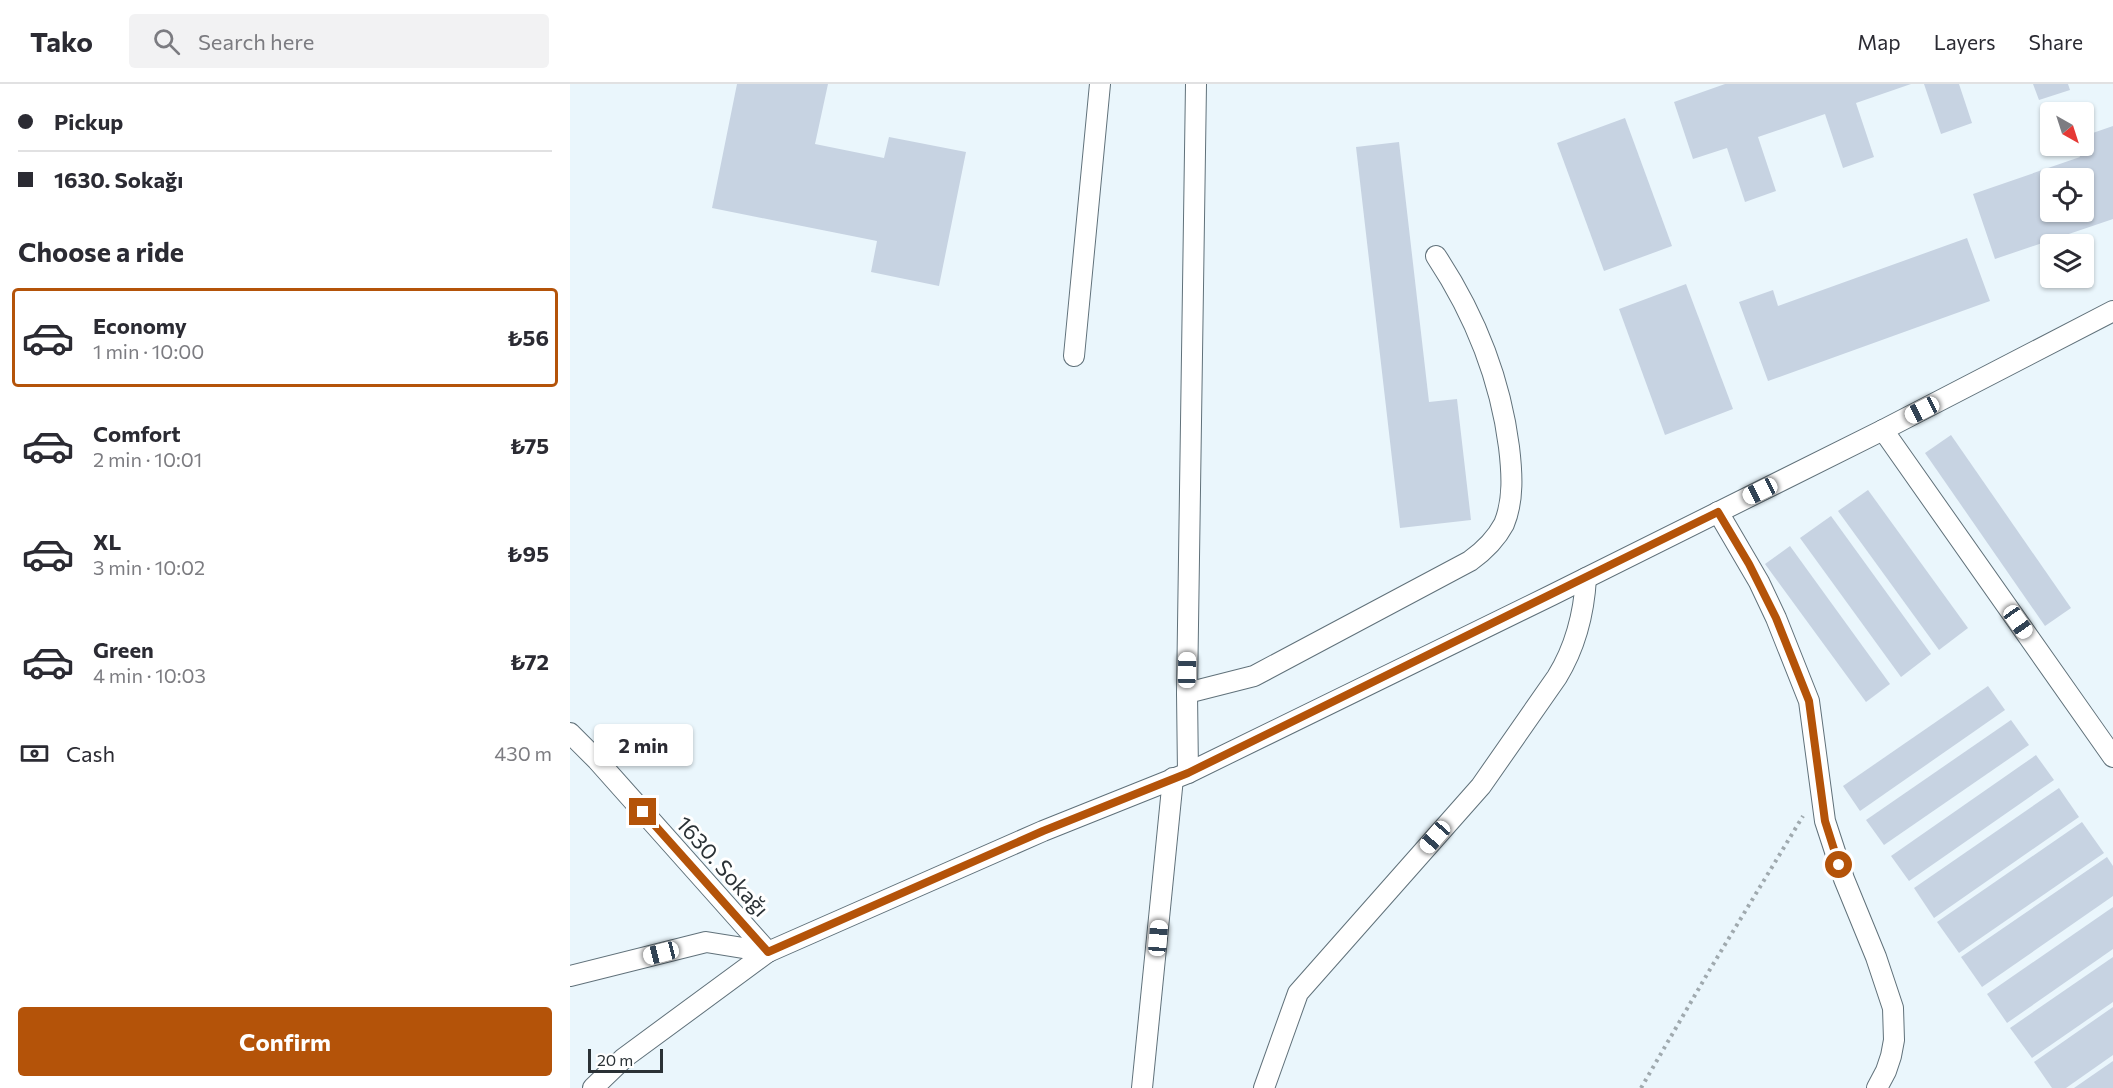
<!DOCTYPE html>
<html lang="en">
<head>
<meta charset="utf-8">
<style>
  :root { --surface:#fff; --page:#f2f2f3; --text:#2b2b33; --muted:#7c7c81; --line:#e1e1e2; --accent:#b45309 }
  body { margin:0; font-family:Commissioner,sans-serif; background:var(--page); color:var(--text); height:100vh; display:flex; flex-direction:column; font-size:22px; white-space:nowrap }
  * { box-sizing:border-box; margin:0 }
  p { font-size:20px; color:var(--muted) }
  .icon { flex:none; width:33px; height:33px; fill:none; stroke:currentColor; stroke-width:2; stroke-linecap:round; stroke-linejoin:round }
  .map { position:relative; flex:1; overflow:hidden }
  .panel { display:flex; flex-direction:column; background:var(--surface); width:570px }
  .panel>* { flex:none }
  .guide { display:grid; align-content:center; height:132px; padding:0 18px; background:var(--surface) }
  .needle { width:39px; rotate:141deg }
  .buttons { position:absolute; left:1470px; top:18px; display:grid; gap:12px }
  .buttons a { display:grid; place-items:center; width:54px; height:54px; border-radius:6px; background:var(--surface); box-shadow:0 2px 4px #0004; font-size:30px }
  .scale { position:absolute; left:18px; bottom:15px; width:75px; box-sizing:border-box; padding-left:6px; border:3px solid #2a3135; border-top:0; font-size:16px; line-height:21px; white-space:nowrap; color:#2a3135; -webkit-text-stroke:4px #fff; paint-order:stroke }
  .end { position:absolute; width:27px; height:27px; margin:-14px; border:8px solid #b45309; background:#fff; box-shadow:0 0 0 3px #fff }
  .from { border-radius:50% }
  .bubble { position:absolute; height:42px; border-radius:6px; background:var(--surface); box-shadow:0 2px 4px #0004; font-size:20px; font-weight:700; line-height:42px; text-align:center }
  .car { position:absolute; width:18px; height:36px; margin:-18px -9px; border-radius:8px; box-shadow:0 0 4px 2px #0007; background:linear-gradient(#fff 24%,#345 0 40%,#fff 0 76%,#345 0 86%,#fff 0) }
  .guide b { display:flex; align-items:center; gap:21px; height:57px; font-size:22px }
  .guide b+b { border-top:2px solid var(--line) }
  .guide i { width:15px; height:15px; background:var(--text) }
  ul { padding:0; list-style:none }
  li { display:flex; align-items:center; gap:18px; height:99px; margin:0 12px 9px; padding:0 6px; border:3px solid transparent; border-radius:6px }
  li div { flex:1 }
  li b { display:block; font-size:22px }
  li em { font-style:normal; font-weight:700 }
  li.current { border-color:var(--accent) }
  li>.icon { width:54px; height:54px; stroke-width:1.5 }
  h2 { padding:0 18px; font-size:27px; line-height:72px }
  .pay { display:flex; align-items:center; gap:15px; height:66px; padding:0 18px; font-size:22px }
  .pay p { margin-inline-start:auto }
  .primary-button { display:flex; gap:12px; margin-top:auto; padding:12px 18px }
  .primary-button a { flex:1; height:69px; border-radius:6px; background:var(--accent); color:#fff; font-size:24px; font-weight:700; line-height:69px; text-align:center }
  header { display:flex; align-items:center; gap:36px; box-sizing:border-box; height:84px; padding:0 30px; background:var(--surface); border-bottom:2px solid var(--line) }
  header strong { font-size:28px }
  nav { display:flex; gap:33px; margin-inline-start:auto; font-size:21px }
  .search { width:420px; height:54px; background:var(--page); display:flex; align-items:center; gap:15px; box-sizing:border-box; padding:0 21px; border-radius:6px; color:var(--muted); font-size:22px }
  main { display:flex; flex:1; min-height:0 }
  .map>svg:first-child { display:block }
  .building { fill:#c7d3e2; fill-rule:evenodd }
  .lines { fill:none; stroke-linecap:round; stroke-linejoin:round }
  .street-casing { stroke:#60717a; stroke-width:22 }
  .path { stroke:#9fa9ae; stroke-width:4; stroke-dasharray:3 4.5; stroke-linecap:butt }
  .street { stroke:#fff; stroke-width:20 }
  .route { stroke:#b45309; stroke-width:8 }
  .labels { text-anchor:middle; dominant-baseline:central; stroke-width:6; stroke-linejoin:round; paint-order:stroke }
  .street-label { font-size:22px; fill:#2a3135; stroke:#fff }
</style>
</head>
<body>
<header>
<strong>Tako</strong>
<div class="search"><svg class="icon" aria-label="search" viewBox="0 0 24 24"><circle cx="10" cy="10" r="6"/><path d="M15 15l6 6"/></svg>Search here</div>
<nav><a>Map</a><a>Layers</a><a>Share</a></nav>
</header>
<main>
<section class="panel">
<div class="guide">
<b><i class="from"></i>Pickup</b>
<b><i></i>1630. Sokağı</b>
</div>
<h2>Choose a ride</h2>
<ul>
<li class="current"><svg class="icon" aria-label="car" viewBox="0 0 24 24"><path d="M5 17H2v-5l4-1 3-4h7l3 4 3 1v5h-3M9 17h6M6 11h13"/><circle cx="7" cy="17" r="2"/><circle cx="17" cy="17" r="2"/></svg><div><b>Economy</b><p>1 min · 10:00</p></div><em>₺56</em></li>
<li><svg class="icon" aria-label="car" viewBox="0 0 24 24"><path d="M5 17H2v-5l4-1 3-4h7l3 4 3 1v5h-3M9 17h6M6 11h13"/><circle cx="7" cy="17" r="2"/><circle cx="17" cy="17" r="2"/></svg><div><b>Comfort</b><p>2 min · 10:01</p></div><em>₺75</em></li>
<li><svg class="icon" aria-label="car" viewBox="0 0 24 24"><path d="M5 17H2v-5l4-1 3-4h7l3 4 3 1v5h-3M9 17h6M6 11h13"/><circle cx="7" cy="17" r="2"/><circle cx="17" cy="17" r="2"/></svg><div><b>XL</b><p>3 min · 10:02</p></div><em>₺95</em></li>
<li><svg class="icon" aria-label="car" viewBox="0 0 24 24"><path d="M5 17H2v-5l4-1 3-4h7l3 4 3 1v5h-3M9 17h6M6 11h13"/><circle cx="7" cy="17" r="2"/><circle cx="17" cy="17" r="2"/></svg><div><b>Green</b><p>4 min · 10:03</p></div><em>₺72</em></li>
</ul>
<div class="pay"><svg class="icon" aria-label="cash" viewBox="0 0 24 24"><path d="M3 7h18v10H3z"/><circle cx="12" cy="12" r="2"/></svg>Cash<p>430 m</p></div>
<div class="primary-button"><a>Confirm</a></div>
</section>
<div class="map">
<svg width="1543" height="1004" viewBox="0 0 1543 1004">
  <rect width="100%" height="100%" fill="#eaf6fc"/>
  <g class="building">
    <path d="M167,0H258L245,60L314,74L319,53L396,68L369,202L301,188L307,157L142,124Z"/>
    <path d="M1155,0H1341L1286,19L1304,73L1273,84L1255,30L1188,53L1206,107L1175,118L1157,64L1123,75L1104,18Z"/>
    <path d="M1354,0H1389L1402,39L1371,50Z"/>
    <path d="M1463,0H1498L1500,6L1469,16Z"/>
    <path d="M1055,34L1102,162L1034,187L987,59Z"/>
    <path d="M1543,42V135L1425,175L1403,110L1510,73L1506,62H1514V52ZM1480,94H1514V128H1480Z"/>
    <path d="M829,58L859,318L887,315L901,436L830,444L786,63Z"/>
    <path d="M1397,154L1420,217L1198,297L1169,218L1203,206L1208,222Z"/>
    <path d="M1116,200L1163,325L1095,351L1049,225Z"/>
    <path d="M1381,351L1501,524L1475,542L1355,369Z"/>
    <path d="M1298,406L1398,544L1369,566L1268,427Z"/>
    <path d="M1261,432L1361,570L1331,593L1230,454Z"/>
    <path d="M1220,462L1320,600L1296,618L1195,480Z"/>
    <path d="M1418,602L1435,626L1290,727L1273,702Z"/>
    <path d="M1441,636L1459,661L1314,761L1296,736Z"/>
    <path d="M1466,671L1484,696L1339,797L1321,772Z"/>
    <path d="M1489,704L1509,733L1364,834L1344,804Z"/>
    <path d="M1512,738L1534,769L1389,869L1367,838Z"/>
    <path d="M1537,773L1543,782V812L1412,903L1391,873Z"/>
    <path d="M1543,823V865L1437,939L1417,910Z"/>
    <path d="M1543,873V918L1462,974L1440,944Z"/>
    <path d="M1543,923V971L1496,1004H1482L1464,978Z"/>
    <path d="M1543,977V1004H1504Z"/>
  </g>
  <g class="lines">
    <defs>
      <g id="street">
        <path d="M504,272L530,0"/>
        <path d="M1313,346L1543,673"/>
        <path d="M1148,428L1189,498L1206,534L1239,617L1255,737L1274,795L1306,873L1323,924L1324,956L1321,972L1316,987L1307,1004"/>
        <path d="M617,609L684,592L900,477C914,467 926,455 934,440C944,416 942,388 939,363C930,293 905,231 866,172"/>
        <path d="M0,649L27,676L198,868"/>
        <path d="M618,689L617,609L626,0"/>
        <path d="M0,892L136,858L198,868"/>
        <path d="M23,1004L54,974L198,868L473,747L618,689L982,511L1313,346L1543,227"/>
        <path d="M572,1004L603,694"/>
        <path d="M694,1004L728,909L911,702L987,593C1006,562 1014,530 1016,494"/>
      </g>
    </defs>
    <use href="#street" class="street-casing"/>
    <path class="path" d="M1071,1004L1139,887L1233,732"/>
    <use href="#street" class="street"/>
  </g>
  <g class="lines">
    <path class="route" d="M73,728L198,868L473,747L618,689L1148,428L1179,480L1206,534L1239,617L1255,737L1269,781"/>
  </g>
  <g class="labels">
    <g class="street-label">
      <text transform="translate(153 782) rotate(48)">1630. Sokağı</text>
    </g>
  </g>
</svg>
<div class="buttons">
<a><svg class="needle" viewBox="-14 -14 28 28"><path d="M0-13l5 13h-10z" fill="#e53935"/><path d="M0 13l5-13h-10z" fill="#7c7c81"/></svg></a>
<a><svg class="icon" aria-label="locate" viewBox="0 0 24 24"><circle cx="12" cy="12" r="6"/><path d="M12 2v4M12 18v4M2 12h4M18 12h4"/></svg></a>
<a><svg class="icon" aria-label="layers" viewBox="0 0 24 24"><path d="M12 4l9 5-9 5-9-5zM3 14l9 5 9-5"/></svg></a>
</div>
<div class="scale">20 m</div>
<i class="end from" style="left:1269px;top:781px"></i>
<i class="end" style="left:73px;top:728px"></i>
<div class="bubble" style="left:24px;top:640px;width:99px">2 min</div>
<i class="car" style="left:1352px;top:326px;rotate:243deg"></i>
<i class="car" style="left:1190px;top:407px;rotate:244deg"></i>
<i class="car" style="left:1448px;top:538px;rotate:145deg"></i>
<i class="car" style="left:617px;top:586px;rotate:1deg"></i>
<i class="car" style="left:865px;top:753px;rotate:221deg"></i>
<i class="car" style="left:588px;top:854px;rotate:5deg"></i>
<i class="car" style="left:91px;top:869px;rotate:256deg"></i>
</div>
</main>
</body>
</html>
